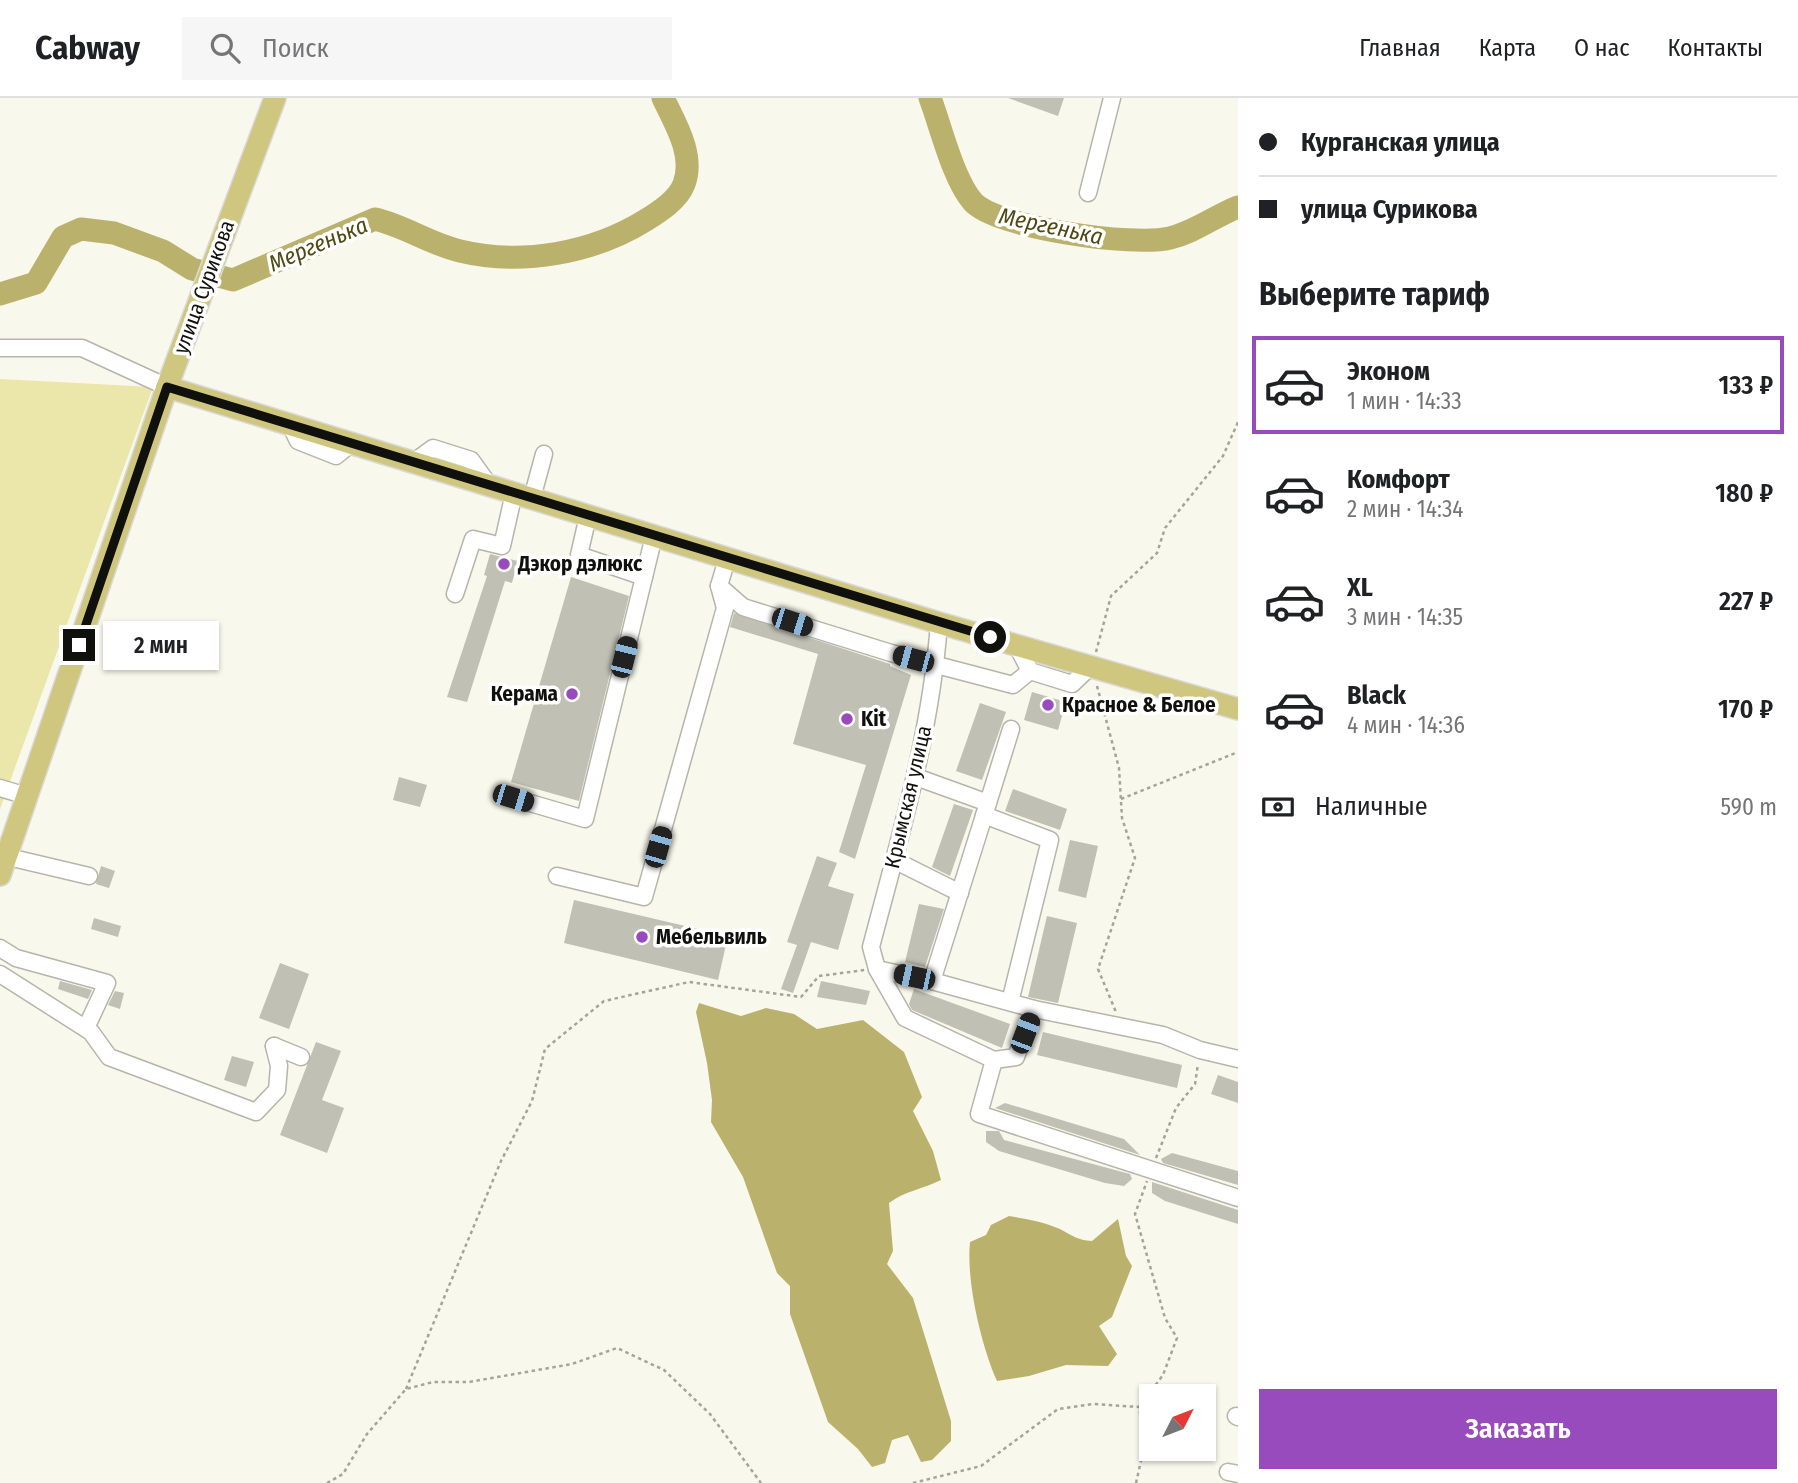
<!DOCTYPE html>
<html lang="ru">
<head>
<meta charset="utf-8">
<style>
  :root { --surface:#fff; --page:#f6f6f6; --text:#202124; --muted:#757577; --line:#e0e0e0; --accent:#974bbc }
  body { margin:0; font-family:"Fira Sans Condensed",sans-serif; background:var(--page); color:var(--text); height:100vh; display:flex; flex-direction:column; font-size:26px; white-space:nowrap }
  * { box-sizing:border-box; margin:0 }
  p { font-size:23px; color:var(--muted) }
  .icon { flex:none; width:38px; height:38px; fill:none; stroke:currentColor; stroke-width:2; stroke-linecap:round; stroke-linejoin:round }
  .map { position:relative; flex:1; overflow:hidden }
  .sheet { display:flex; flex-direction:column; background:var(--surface); width:560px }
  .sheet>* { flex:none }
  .top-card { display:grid; align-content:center; height:154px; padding:0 21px; background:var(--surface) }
  .needle { width:46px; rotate:48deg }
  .fabs { position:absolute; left:1139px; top:1286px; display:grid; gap:14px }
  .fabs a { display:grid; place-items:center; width:77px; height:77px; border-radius:0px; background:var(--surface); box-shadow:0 2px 5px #0004; font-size:35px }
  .end { position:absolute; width:32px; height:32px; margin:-16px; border:9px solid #10100c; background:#fff; box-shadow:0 0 0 4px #fff }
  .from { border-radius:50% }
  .bubble { position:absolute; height:49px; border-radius:0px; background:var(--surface); box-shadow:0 2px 5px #0004; font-size:23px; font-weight:600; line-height:49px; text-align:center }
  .car { position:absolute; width:21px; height:42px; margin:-21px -10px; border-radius:9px; box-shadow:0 0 5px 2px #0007; background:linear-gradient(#222 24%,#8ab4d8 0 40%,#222 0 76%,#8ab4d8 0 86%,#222 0) }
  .top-card b { display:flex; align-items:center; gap:24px; height:66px; font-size:26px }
  .top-card b+b { border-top:2px solid var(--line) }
  .top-card i { width:18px; height:18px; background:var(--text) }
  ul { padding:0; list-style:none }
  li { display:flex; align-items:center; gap:21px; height:98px; margin:0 14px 10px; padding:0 7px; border:4px solid transparent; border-radius:0px }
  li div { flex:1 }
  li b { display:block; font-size:26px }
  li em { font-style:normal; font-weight:600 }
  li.current { border-color:var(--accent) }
  li>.icon { width:63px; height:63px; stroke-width:1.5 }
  h2 { padding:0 21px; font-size:32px; line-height:84px }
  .pay { display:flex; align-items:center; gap:18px; height:77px; padding:0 21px; font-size:26px }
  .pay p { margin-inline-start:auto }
  .primary-button { display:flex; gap:14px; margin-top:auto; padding:14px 21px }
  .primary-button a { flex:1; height:80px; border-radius:0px; background:var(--accent); color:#fff; font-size:28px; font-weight:600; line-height:80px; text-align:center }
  header { display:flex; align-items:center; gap:42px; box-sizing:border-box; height:98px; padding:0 35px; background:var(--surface); border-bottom:2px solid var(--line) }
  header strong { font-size:33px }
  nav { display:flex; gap:38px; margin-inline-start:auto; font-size:24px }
  .search { width:490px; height:63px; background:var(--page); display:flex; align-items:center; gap:18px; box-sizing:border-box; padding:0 24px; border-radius:0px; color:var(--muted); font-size:26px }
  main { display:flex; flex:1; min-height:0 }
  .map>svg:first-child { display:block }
  .green { fill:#ebe6aa }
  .water { fill:#bab26c }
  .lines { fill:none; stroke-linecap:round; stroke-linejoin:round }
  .river { stroke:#bab26c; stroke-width:23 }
  .building { fill:#c1c0b4 }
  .minor-casing { stroke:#b6b5aa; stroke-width:19 }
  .major-casing { stroke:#d9d9d8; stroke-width:24 }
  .path { stroke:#a5a49b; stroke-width:2.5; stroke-dasharray:3.5 3.5; stroke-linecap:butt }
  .minor { stroke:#fff; stroke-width:16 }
  .major { stroke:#cfc77f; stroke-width:21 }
  .route { stroke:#10100c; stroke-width:9 }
  .poi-dot { fill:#974bbc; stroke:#fff; stroke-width:2.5 }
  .labels { text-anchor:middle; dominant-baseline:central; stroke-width:7; stroke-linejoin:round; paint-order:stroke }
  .street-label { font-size:21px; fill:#10100c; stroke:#fff }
  .poi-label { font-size:21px; font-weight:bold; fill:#10100c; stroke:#fff; text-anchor:start }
  .water-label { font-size:23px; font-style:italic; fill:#4f4a13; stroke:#fff }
</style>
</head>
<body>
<header>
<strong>Cabway</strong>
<div class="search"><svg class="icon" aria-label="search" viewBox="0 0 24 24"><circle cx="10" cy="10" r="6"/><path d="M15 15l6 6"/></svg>Поиск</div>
<nav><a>Главная</a><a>Карта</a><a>О нас</a><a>Контакты</a></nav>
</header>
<main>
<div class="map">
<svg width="1238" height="1385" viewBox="0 0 1238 1385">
  <rect width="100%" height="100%" fill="#f9f8ec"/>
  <path class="green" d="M0,281L153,289L0,711Z"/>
  <g class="water">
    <path d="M699,905L741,918L766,910L794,916L817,931L863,922L904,954L922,999L913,1013L933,1053L941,1082C923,1091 905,1093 889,1105L893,1153L887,1166L913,1200L951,1323V1343L932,1362L921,1364L908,1337L892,1342L885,1365L872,1369L858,1351L828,1324L790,1216V1188L777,1175L743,1079L711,1024L712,1002L707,965L696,914Z"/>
    <path d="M1009,1118C1026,1121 1044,1124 1060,1131C1073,1138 1077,1142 1092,1143L1118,1121L1126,1158L1132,1168L1112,1219L1099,1228L1117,1256L1108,1268L1066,1267L1029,1278L997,1283C981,1247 966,1183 970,1144L986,1137L991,1127Z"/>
  </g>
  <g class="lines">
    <g class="river">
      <path d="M930,0C941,29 953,81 973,104C997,130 1134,149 1170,140C1195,134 1215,118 1238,109"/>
      <path d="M0,196L36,185L63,139L81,131L114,135L163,153L192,171L233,182L375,121C405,128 430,146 460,153C522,168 593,155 646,122C659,114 678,102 684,86C695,57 675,25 663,0"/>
    </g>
  </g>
  <g class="building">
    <path d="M1008,0H1064L1058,18Z"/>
    <path d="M490,456L518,463L512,485L505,483L467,604L447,599L487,478L484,477Z"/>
    <path d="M571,479L629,498L579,703L511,684Z"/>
    <path d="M734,515L890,566V568L911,577L855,761L839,754L866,667L793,646L818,556L730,529Z"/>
    <path d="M1032,594L1066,604L1058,632L1024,622Z"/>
    <path d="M980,605L1006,614L982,682L956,673Z"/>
    <path d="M399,679L427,687L420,709L393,702Z"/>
    <path d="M1013,691L1067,711L1060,732L1005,713Z"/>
    <path d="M954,706L973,712L950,778L932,769Z"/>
    <path d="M1070,742L1098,748L1086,800L1058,793Z"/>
    <path d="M817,758L837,765L828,788L854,796L838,852L811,844L793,895L781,891L797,847L787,844Z"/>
    <path d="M101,768L115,773L109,790L96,786Z"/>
    <path d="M574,802L728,838L718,882L564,845Z"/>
    <path d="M919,806L944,811L925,869L905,864Z"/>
    <path d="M1047,818L1077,825L1058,905L1028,899Z"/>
    <path d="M94,820L121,828L118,839L91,831Z"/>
    <path d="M280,865L309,876L289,931L259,920Z"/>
    <path d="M60,883L92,892L88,901L58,891Z"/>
    <path d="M821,883L870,893L866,907L817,899Z"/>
    <path d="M914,891L1010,926L1002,950L912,912L909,906Z"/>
    <path d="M115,893L124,895L120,911L108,907Z"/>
    <path d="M1043,934L1182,967L1177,990L1037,957Z"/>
    <path d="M316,944L341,953L322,1002L344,1010L327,1055L280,1037Z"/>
    <path d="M232,958L254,964L246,989L224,982Z"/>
    <path d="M1218,977L1238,984V1005L1211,996Z"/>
    <path d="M1005,1005L1124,1041L1140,1057L995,1010Z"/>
    <path d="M986,1033H999L1004,1042L1130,1076L1132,1081L1124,1088L1105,1085L999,1053L986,1044Z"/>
    <path d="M1172,1055L1238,1073V1087L1163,1065L1161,1061Z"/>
    <path d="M1152,1084L1238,1112V1126L1165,1103L1152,1095Z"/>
  </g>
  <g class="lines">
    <defs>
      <g id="minor">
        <path d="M1088,95L1112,0"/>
        <path d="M0,250H82L167,289"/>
        <path d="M290,326L298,343L336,358L352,345"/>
        <path d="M414,364L433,350L471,362L489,387"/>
        <path d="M532,400L544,356"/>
        <path d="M588,418L579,457L644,479"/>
        <path d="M719,488L743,509L891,555L1013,587L1030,573"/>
        <path d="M455,496L473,441L502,448L514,395"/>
        <path d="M939,525C931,636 899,742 871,849L877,871L905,920L994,962L1016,959L1034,911"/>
        <path d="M1016,546L1030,573L1072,586L1092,567"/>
        <path d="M0,690L27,698"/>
        <path d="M513,700L585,721L654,438"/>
        <path d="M988,705L1011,631"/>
        <path d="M984,717L1050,742L1010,904"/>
        <path d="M0,757L89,778"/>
        <path d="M894,762L960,795"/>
        <path d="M557,778L644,799L725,510L719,488L727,461"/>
        <path d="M0,850L16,860L107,885L86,930"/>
        <path d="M877,871L932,883L988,705L916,679"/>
        <path d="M0,876L91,934L109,959L256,1014L277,992L279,968L274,948"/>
        <path d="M932,883L1034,911L1163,937L1200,952L1238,961"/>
        <path d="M274,948L301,959"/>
        <path d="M994,962L979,1016L1238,1100"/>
        <path d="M1236,1318L1238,1319"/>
        <path d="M1228,1374L1238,1376"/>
      </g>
      <g id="major">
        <path d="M167,289L939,525L1238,611"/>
        <path d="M0,777L167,289L275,0"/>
      </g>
    </defs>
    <use href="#minor" class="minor-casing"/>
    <use href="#major" class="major-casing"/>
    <g class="path">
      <path d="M1096,554L1111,498L1157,455L1165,430L1223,358L1238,324"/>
      <path d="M1097,588L1119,670L1122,720L1135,760L1098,871L1116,914"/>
      <path d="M1121,701L1238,654"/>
      <path d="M1156,1060L1176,1010L1195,986L1198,966"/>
      <path d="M406,1291L501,1063L532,1003L545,951L604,903L689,884L801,899L819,878L865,872"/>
      <path d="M327,1385L343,1376L367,1336L406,1291L433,1284H469L572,1266L617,1250L664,1272L710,1316L761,1385"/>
      <path d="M913,1385L981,1368L1058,1311L1093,1306L1139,1309"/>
      <path d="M1136,1385L1145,1345L1139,1309L1163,1277L1177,1240L1165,1220L1135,1116L1147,1083"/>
    </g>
    <use href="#minor" class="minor"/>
    <use href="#major" class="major"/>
  </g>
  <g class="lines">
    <path class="route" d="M79,547L167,289L990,539"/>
  </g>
  <g class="poi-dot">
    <circle cx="504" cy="466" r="7"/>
    <circle cx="572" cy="596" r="7"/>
    <circle cx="1048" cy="607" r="7"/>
    <circle cx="847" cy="621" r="7"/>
    <circle cx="642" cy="839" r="7"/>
  </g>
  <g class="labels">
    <g class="street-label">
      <text transform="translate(204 189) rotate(-70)">улица Сурикова</text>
      <text transform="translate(908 699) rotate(-77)">Крымская улица</text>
    </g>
    <g class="poi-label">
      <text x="518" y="466">Дэкор дэлюкс</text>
      <text x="558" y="596" text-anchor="end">Керама</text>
      <text x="1062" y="607">Красное &amp; Белое</text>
      <text x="861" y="621">Kit</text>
      <text x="656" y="839">Мебельвиль</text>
    </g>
    <g class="water-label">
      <text transform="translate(1051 128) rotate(12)">Мергенька</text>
      <text transform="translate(318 146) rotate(-23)">Мергенька</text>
    </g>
  </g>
</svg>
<div class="fabs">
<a><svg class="needle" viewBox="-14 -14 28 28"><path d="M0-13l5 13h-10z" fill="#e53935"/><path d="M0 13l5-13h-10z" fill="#757577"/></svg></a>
</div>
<i class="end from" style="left:990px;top:539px"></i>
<i class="end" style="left:79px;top:547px"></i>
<div class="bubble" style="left:103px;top:523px;width:116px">2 мин</div>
<i class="car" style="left:792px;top:524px;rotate:108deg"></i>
<i class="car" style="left:624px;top:559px;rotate:14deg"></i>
<i class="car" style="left:913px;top:561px;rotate:285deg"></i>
<i class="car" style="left:513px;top:700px;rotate:107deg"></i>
<i class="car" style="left:658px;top:749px;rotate:16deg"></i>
<i class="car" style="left:914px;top:879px;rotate:282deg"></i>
<i class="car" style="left:1025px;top:935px;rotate:21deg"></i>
</div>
<section class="sheet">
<div class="top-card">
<b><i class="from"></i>Курганская улица</b>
<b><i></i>улица Сурикова</b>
</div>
<h2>Выберите тариф</h2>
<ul>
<li class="current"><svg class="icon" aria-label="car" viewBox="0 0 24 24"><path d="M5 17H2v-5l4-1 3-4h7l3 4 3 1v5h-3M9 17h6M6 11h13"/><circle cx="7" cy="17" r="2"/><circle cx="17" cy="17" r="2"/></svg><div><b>Эконом</b><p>1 мин · 14:33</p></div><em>133 ₽</em></li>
<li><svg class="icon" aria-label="car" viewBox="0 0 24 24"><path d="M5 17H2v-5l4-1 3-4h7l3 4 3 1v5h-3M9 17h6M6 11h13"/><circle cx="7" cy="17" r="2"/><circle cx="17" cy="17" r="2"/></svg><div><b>Комфорт</b><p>2 мин · 14:34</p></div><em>180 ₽</em></li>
<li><svg class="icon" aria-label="car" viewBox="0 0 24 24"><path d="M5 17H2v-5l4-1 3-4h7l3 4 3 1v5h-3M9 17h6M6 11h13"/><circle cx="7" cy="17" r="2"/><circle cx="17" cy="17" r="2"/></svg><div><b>XL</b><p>3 мин · 14:35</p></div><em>227 ₽</em></li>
<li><svg class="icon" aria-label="car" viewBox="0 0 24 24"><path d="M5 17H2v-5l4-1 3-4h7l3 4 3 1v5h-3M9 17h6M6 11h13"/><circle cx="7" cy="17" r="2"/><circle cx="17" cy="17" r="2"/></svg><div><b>Black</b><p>4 мин · 14:36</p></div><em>170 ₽</em></li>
</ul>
<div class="pay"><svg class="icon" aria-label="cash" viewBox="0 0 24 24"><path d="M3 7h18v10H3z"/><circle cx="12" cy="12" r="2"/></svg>Наличные<p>590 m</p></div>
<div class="primary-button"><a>Заказать</a></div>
</section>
</main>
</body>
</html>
